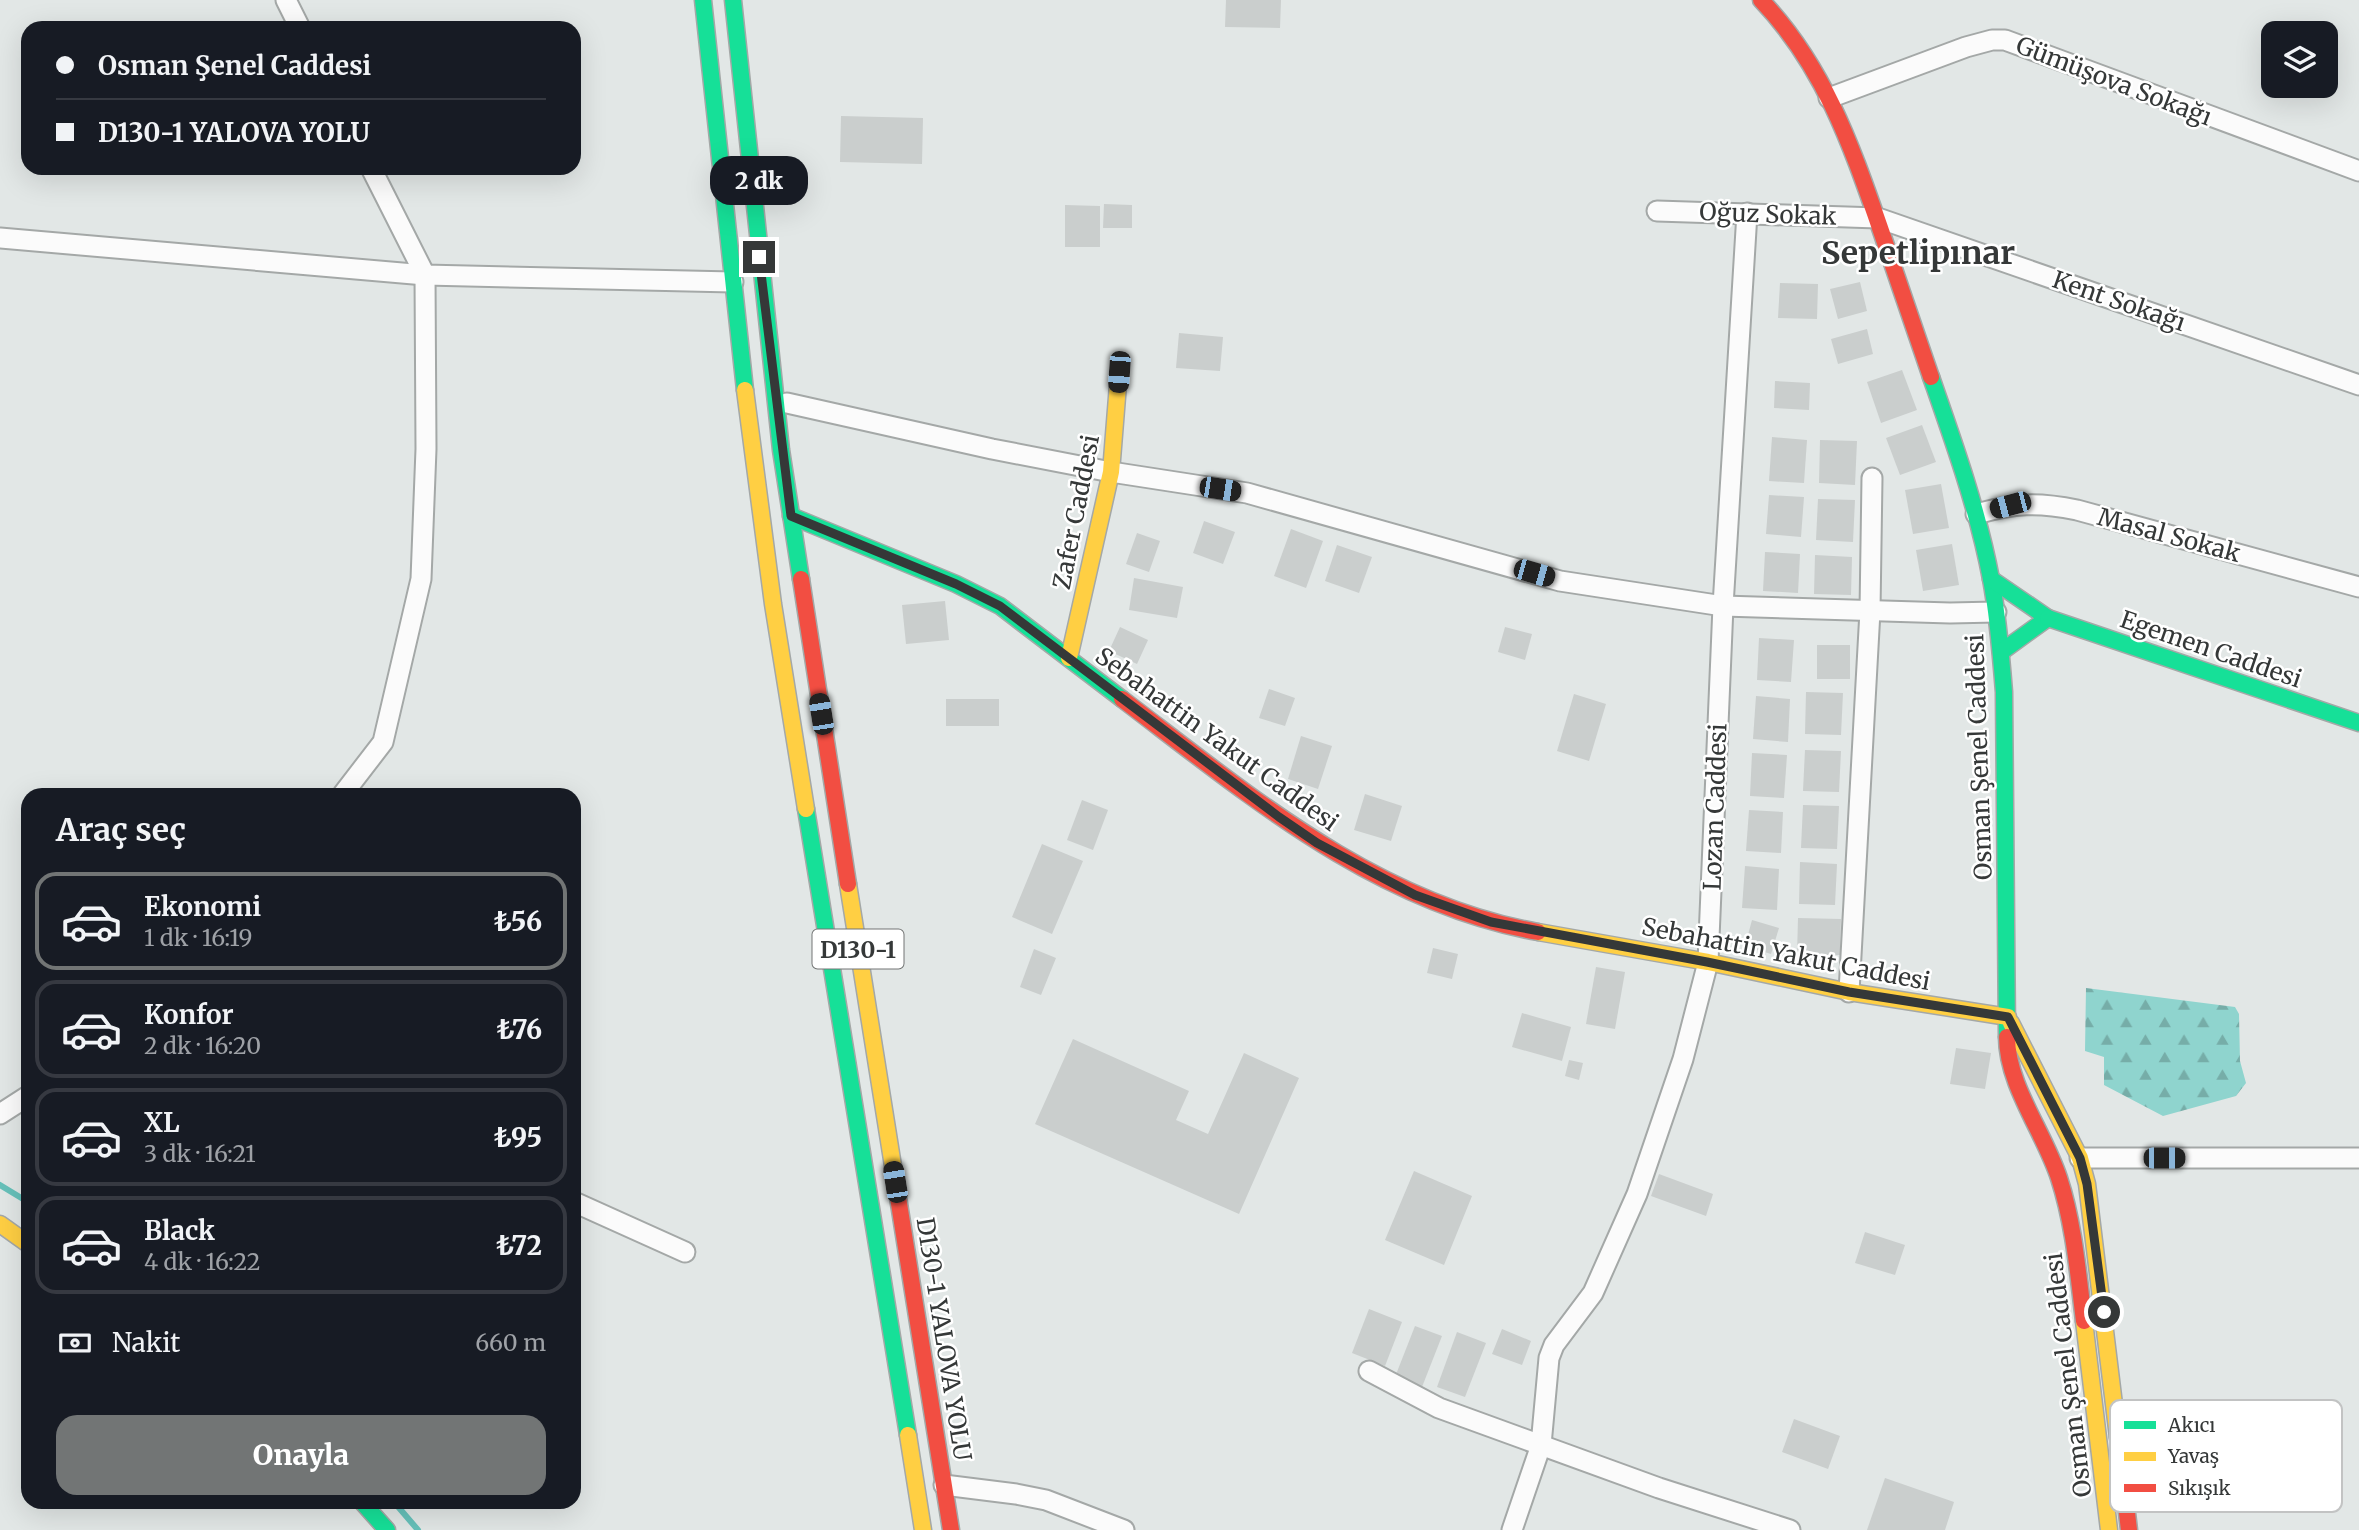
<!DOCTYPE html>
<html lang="tr">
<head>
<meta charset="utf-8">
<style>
  :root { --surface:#171b24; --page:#242831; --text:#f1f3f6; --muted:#9ea1a6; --line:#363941; --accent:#727575 }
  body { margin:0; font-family:Merriweather,serif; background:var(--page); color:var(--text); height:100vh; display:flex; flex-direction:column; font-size:26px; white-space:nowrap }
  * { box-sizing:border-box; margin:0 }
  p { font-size:23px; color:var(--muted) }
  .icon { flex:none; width:38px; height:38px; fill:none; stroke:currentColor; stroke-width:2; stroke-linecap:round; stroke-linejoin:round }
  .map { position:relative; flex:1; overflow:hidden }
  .drawer { position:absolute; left:21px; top:788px; width:560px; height:721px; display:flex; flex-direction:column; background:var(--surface); border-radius:21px; box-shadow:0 7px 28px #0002 }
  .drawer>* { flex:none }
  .banner { position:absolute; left:21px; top:21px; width:560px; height:154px; border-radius:21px; box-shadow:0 7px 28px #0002; display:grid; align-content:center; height:154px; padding:0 35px; background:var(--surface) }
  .buttons { position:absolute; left:2261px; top:21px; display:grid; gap:14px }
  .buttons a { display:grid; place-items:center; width:77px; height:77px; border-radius:14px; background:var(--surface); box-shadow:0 7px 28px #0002; font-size:35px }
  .end { position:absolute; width:32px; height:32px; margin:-16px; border:9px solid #353838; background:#fff; box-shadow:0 0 0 4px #fff }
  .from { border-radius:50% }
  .bubble { position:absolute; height:49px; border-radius:21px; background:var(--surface); box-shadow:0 7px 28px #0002; font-size:23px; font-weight:800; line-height:49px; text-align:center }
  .car { position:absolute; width:21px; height:42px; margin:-21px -10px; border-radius:9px; box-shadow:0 0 5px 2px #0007; background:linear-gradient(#222 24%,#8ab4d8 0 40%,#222 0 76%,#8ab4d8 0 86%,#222 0) }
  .banner b { display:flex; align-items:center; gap:24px; height:66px; font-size:26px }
  .banner b+b { border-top:2px solid var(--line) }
  .banner i { width:18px; height:18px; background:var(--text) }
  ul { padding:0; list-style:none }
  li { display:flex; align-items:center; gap:21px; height:98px; margin:0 14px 10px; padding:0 21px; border:4px solid var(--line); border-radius:21px }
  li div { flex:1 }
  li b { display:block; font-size:26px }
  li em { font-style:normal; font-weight:800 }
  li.current { border-color:var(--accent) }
  li>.icon { width:63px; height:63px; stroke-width:1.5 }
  h2 { padding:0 35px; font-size:32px; line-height:84px }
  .pay { display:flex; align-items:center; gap:18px; height:77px; padding:0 35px; font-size:26px }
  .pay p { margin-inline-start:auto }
  .primary-button { display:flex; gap:14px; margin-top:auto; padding:14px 35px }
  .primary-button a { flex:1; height:80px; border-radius:21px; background:var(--accent); color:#fff; font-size:28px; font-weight:800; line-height:80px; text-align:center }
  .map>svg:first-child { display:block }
  .forest { fill:url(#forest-firs) }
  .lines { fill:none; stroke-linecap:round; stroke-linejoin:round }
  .stream { stroke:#67c1ba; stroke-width:6 }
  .building { fill:#cacecd }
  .street-casing { stroke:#a4a8a7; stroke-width:23 }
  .fast-casing { stroke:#a4a8a7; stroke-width:19 }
  .slow-casing { stroke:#a4a8a7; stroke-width:19 }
  .jam-casing { stroke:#a4a8a7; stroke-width:19 }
  .street { stroke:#fbfbfb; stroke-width:19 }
  .fast { stroke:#16e098; stroke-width:16 }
  .slow { stroke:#ffcf43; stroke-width:16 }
  .jam { stroke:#f24e42; stroke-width:16 }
  .route { stroke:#353838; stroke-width:9 }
  .labels { text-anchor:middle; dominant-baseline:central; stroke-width:5; stroke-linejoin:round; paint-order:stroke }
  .shield { fill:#fff; stroke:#727474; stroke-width:2 }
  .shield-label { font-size:23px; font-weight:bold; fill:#353838 }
  .street-label { font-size:24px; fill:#353838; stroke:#fff }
  .district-label { font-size:32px; font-weight:bold; fill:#353838; stroke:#fff }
  .key { fill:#fff; stroke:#c2c3c3; stroke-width:2 }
  .key-label { font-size:19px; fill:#353838 }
</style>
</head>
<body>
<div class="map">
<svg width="2359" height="1530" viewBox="0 0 2359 1530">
  <defs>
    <pattern id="forest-firs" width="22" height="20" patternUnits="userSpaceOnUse" patternTransform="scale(1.75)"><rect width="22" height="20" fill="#8fd4ce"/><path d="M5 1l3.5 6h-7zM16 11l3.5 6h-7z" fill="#76ada8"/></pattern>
  </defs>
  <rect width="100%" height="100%" fill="#e2e7e6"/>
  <path class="forest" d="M2086,988L2235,1007L2239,1014L2240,1061L2246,1083L2236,1096L2163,1116L2104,1085V1057L2085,1051Z"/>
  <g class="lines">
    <g class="stream">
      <path d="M0,1185L28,1202"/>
      <path d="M394,1502L418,1530"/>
    </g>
  </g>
  <g class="building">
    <path d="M1226,0H1281L1280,28L1225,27Z"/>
    <path d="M841,116L923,118L922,164L840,162Z"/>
    <path d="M1104,204L1132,205V228H1103Z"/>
    <path d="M1065,205L1100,206V247H1065Z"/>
    <path d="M1860,282L1867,311L1838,319L1830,289Z"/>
    <path d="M1780,283L1818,284L1817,319L1778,318Z"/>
    <path d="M1867,329L1873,354L1838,364L1831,339Z"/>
    <path d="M1179,333L1223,337L1220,371L1176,368Z"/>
    <path d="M1902,370L1917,410L1881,423L1867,382Z"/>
    <path d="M1775,381L1810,383L1809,410L1774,408Z"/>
    <path d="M1922,425L1936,462L1900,475L1886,438Z"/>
    <path d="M1772,437L1807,440L1804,483L1769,481Z"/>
    <path d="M1820,440L1857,441L1855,485L1819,483Z"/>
    <path d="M1941,484L1949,528L1913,534L1905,490Z"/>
    <path d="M1769,495L1804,497L1801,537L1766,534Z"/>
    <path d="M1818,499L1855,500L1853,542L1816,540Z"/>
    <path d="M1204,521L1235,532L1223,564L1193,553Z"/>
    <path d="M1291,529L1323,541L1306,588L1274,576Z"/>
    <path d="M1137,533L1160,541L1149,572L1126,564Z"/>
    <path d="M1952,544L1959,585L1923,591L1916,550Z"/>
    <path d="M1337,545L1372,557L1359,593L1325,581Z"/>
    <path d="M1765,552L1800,554L1798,593L1763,591Z"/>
    <path d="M1815,555L1852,557L1851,595L1814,594Z"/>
    <path d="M1134,578L1183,587L1177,618L1129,610Z"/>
    <path d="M945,601L949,640L906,644L902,605Z"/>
    <path d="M1120,627L1148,640L1137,664L1109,651Z"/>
    <path d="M1505,627L1532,634L1525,660L1498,652Z"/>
    <path d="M1759,638L1794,640L1791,682L1757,680Z"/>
    <rect x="1817" y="645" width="33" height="34"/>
    <path d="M1269,689L1295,698L1285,726L1259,718Z"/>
    <path d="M1806,692L1843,693L1841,735L1805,734Z"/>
    <path d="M1574,694L1606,704L1589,761L1557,751Z"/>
    <path d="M1756,696L1790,699L1788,742L1753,739Z"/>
    <rect x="946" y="699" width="53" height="27"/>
    <path d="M1301,736L1332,746L1318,789L1288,779Z"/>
    <path d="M1805,750L1841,751L1839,792L1803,791Z"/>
    <path d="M1752,753L1787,755L1784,798L1750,796Z"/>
    <path d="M1365,794L1402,806L1391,841L1354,830Z"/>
    <path d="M1082,800L1108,810L1093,850L1067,840Z"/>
    <path d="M1803,805L1839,806L1837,849L1801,848Z"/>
    <path d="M1749,810L1783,812L1781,853L1746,851Z"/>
    <path d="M1042,844L1083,861L1052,934L1012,917Z"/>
    <path d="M1800,862L1837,864L1835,905L1799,904Z"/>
    <path d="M1745,866L1779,869L1777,910L1742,908Z"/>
    <path d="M1798,918L1841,919L1840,955H1797Z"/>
    <path d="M1752,920L1779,928L1771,954L1745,946Z"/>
    <path d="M1433,948L1458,954L1452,979L1427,973Z"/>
    <path d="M1034,949L1056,958L1041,995L1020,987Z"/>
    <path d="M1596,967L1625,972L1615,1029L1586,1024Z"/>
    <path d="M1522,1013L1571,1027L1562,1061L1512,1047Z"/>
    <path d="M1073,1039L1189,1091L1176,1120L1208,1134L1244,1053L1299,1078L1239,1214L1035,1124Z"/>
    <path d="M1956,1048L1991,1053L1985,1089L1950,1084Z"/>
    <path d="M1569,1060L1583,1063L1579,1080L1565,1076Z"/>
    <path d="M1414,1171L1472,1196L1444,1265L1385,1240Z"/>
    <path d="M1659,1174L1713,1194L1706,1216L1651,1196Z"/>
    <path d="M1865,1232L1905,1245L1895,1275L1855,1263Z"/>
    <path d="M1369,1309L1402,1322L1385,1366L1352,1353Z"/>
    <path d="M1415,1326L1442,1336L1422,1387L1395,1377Z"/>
    <path d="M1502,1329L1531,1341L1522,1365L1492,1354Z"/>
    <path d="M1457,1332L1486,1343L1465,1397L1437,1387Z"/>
    <path d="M1794,1419L1840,1436L1828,1469L1782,1452Z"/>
    <path d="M1885,1478L1954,1502L1945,1530H1867Z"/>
  </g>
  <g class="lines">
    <defs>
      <g id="street">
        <path d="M286,0L300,28"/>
        <path d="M1829,98L1966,47L1992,40H2005L2359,171"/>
        <path d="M1657,211L1878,218L2359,385"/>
        <path d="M0,238L425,275L733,282"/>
        <path d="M787,403L992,449L1111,472L1247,493L1560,581L1723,606L1950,613L1996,612"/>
        <path d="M1976,514C2016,503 2037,502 2077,510L2359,587"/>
        <path d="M343,794L383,742L421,579L426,449L425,275L371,168"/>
        <path d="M1849,992L1870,611L1872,478"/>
        <path d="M0,1114L28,1096"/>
        <path d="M2080,1158H2359"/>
        <path d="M574,1202L685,1252"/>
        <path d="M1369,1371L1439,1408L1659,1488L1790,1530"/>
        <path d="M944,1485L1016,1494L1046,1500L1124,1530"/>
        <path d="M1512,1530L1541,1445L1549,1358L1554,1345L1593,1293L1637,1194L1683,1059L1708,962L1723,606L1747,213"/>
      </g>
      <g id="fast">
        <path d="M703,0L745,390"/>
        <path d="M733,0L781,450L801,579"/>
        <path d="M1931,377C1954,443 1978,510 1991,579C1998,616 2001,654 2004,692L2007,1037"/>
        <path d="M791,516L956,584L1000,606L1122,699"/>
        <path d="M1991,579L2048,618L2001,652"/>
        <path d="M2048,618L2359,723"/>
        <path d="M806,809L908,1435"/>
        <path d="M362,1502L387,1530"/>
      </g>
      <g id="slow">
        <path d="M745,390L773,604L806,809"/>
        <path d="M1069,658L1111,472L1119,372"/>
        <path d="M848,884L897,1191"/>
        <path d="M1538,932L1708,962L1849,992L2008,1017"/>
        <path d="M2011,1023L2080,1158L2087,1184L2118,1437"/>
        <path d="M0,1224L28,1244"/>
        <path d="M2084,1321L2109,1530"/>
        <path d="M908,1435L923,1530"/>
      </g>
      <g id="jam">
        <path d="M1761,0C1823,65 1850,142 1879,225C1896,276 1914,326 1931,377"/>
        <path d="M801,579L848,884"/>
        <path d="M1122,699C1250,796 1376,903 1538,932"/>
        <path d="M2007,1037C2007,1085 2044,1132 2059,1178C2074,1224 2078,1273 2084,1321"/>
        <path d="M897,1191L951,1530"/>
        <path d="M2118,1437L2129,1530"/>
      </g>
    </defs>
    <use href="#street" class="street-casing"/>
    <use href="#fast" class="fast-casing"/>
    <use href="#slow" class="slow-casing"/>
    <use href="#jam" class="jam-casing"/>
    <use href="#street" class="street"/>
    <use href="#fast" class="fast"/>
    <use href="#slow" class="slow"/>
    <use href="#jam" class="jam"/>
  </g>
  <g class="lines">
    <path class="route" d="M759,257L791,516L956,584L1000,606L1279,817L1317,843L1415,895L1491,922L1707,962L1849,992L2008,1017L2080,1158L2087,1184L2104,1312"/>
  </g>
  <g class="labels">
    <rect class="shield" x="812.5" y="929.5" width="91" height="39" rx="5"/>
    <g class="shield-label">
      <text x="858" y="949">D130-1</text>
    </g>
    <g class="street-label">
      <text transform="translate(2114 81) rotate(21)">Gümüşova Sokağı</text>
      <text transform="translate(1768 214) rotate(2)">Oğuz Sokak</text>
      <text transform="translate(2119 301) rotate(19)">Kent Sokağı</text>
      <text transform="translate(1076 512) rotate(-79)">Zafer Caddesi</text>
      <text transform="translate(2169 535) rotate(15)">Masal Sokak</text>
      <text transform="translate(2211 649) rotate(19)">Egemen Caddesi</text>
      <text transform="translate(1217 739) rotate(36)">Sebahattin Yakut Caddesi</text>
      <text transform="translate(1979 757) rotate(-92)">Osman Şenel Caddesi</text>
      <text transform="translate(1715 807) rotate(-88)">Lozan Caddesi</text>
      <text transform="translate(1786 954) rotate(11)">Sebahattin Yakut Caddesi</text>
      <text transform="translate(944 1339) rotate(81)">D130-1 YALOVA YOLU</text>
      <text transform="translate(2068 1375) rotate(-97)">Osman Şenel Caddesi</text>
    </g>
    <g class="district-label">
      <text x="1918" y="253">Sepetlipınar</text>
    </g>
  </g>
  <rect x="2110" y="1400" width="232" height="112" rx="10" class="key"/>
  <rect x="2124" y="1421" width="32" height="8" fill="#16e098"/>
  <rect x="2124" y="1452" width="32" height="9" fill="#ffcf43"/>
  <rect x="2124" y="1484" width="32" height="8" fill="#f24e42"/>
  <g class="key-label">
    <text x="2168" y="1432">Akıcı</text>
    <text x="2168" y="1463">Yavaş</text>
    <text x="2168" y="1495">Sıkışık</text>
  </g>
</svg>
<div class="buttons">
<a><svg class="icon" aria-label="layers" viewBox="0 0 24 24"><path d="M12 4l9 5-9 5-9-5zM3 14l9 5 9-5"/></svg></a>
</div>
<i class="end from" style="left:2104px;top:1312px"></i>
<i class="end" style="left:759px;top:257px"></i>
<div class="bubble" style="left:710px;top:156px;width:98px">2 dk</div>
<i class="car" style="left:1119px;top:372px;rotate:184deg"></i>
<i class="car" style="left:1220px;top:489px;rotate:99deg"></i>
<i class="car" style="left:2010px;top:505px;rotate:255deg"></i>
<i class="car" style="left:1534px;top:573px;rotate:106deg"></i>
<i class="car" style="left:821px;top:714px;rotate:351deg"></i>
<i class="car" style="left:2164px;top:1158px;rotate:90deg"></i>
<i class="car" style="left:895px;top:1182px;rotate:351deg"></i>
<div class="banner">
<b><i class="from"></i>Osman Şenel Caddesi</b>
<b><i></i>D130-1 YALOVA YOLU</b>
</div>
<section class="drawer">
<h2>Araç seç</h2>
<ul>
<li class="current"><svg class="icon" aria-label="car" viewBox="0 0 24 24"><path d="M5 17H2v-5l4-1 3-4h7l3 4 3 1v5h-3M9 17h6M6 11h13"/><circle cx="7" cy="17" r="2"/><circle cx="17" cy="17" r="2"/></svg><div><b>Ekonomi</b><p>1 dk · 16:19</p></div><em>₺56</em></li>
<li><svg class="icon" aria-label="car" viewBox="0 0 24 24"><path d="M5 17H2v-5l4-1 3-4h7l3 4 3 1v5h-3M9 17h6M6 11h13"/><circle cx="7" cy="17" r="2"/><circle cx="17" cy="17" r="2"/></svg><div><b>Konfor</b><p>2 dk · 16:20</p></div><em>₺76</em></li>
<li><svg class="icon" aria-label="car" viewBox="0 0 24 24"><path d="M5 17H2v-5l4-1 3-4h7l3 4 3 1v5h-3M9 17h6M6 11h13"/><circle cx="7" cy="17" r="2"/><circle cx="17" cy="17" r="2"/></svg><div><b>XL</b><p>3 dk · 16:21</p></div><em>₺95</em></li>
<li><svg class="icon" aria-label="car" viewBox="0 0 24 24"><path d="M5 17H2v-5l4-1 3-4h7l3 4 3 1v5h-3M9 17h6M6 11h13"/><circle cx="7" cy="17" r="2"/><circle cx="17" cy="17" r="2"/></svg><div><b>Black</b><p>4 dk · 16:22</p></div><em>₺72</em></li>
</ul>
<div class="pay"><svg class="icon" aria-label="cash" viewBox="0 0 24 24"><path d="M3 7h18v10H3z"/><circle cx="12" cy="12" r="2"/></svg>Nakit<p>660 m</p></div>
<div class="primary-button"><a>Onayla</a></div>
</section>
</div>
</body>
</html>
